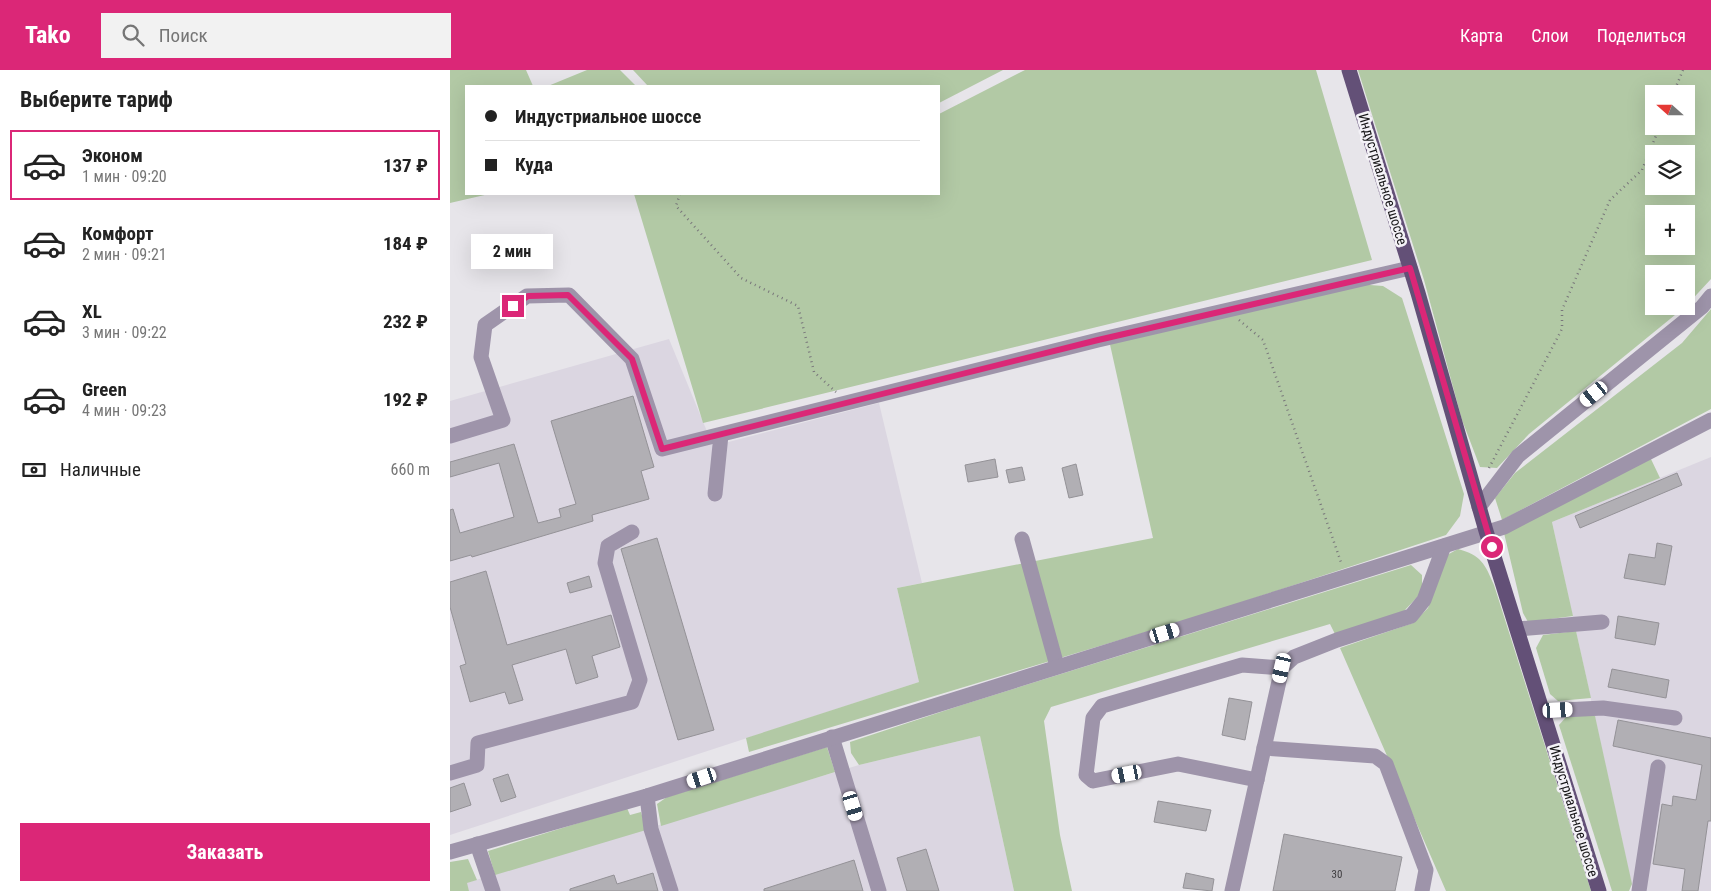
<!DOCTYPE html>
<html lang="ru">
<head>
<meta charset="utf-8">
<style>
  :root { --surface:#fff; --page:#f2f2f2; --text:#222; --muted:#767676; --line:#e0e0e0; --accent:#db2777 }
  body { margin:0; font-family:"Roboto Condensed",sans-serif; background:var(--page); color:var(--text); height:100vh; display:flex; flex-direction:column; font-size:19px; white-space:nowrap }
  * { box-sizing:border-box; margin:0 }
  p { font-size:16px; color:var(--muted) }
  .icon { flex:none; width:28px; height:28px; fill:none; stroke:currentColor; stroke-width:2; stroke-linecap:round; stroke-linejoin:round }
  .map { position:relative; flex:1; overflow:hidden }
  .details { display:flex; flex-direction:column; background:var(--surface); width:450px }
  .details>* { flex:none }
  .banner { position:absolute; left:15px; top:15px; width:475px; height:110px; border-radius:0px; box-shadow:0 5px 20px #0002; display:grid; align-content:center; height:110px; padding:0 20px; background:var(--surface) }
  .needle { width:32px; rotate:291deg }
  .controls { position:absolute; left:1195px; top:15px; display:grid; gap:10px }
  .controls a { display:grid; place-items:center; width:50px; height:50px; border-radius:0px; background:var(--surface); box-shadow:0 5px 20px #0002; font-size:25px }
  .end { position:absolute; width:22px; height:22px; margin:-11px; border:6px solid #db2777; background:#fff; box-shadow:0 0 0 2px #fff }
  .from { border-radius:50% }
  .bubble { position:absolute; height:35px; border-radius:0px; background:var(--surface); box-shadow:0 5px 20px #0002; font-size:16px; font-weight:700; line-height:35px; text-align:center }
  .car { position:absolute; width:15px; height:30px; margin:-15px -8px; border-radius:6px; box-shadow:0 0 4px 1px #0007; background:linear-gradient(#fff 24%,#345 0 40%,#fff 0 76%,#345 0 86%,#fff 0) }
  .banner b { display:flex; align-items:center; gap:18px; height:48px; font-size:19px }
  .banner b+b { border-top:1px solid var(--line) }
  .banner i { width:12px; height:12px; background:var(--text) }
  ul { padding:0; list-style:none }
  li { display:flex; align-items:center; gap:15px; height:70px; margin:0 10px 8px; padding:0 10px; border:2px solid transparent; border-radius:0px }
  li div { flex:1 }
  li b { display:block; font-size:19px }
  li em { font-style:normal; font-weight:700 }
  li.active { border-color:var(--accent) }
  li>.icon { width:45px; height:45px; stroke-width:1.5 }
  h2 { padding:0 20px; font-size:22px; line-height:60px }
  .pay { display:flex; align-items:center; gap:12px; height:55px; padding:0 20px; font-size:19px }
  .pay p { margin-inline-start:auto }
  .cta { display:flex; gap:10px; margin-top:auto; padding:10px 20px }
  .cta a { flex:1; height:58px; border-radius:0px; background:var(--accent); color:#fff; font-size:20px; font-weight:700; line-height:58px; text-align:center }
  header { display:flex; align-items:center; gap:30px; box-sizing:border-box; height:70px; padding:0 25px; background:var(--accent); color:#fff }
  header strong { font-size:24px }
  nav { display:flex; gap:28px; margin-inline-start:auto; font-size:18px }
  .search { width:350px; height:45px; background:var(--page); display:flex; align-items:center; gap:12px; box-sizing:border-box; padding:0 18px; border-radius:0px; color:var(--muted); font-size:19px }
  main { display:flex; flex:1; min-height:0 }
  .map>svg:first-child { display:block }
  .built { fill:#dbd6e1 }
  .green { fill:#b2c9a5; fill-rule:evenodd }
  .building { fill:#b1afb4; stroke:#949297 }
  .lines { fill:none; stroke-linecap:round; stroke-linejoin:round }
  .path { stroke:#79777b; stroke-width:2.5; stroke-dasharray:1 4; stroke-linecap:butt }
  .minor { stroke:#9e94aa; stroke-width:15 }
  .major { stroke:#635077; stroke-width:15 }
  .route { stroke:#db2777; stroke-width:6 }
  .labels { text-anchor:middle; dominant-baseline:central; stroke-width:5; stroke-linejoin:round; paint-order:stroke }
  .number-label { font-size:11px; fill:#3e3c3f }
  .street-label { font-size:14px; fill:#171618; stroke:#f4f2f7 }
</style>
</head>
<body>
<header>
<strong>Tako</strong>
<div class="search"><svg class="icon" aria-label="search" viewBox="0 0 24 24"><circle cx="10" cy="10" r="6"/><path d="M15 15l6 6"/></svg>Поиск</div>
<nav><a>Карта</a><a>Слои</a><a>Поделиться</a></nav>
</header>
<main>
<section class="details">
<h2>Выберите тариф</h2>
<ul>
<li class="active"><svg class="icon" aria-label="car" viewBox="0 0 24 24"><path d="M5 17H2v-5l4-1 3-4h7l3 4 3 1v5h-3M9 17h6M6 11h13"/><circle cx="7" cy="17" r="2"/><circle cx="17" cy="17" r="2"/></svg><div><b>Эконом</b><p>1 мин · 09:20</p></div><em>137 ₽</em></li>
<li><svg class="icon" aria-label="car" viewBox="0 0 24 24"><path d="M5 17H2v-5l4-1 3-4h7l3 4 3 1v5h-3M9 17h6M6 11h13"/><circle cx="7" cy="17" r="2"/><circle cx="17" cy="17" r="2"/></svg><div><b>Комфорт</b><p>2 мин · 09:21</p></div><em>184 ₽</em></li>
<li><svg class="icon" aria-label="car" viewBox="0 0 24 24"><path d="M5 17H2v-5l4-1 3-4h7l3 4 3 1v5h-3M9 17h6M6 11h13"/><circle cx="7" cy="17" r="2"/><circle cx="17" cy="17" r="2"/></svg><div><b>XL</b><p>3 мин · 09:22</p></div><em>232 ₽</em></li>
<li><svg class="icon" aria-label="car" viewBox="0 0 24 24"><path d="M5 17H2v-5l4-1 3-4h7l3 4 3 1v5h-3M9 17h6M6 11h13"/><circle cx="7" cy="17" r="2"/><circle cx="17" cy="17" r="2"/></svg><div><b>Green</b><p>4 мин · 09:23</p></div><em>192 ₽</em></li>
</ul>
<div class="pay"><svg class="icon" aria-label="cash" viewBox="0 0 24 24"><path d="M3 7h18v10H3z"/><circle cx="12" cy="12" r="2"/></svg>Наличные<p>660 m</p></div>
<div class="cta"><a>Заказать</a></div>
</section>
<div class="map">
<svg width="1261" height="821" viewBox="0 0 1261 821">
  <rect width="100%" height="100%" fill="#e7e5ea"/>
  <g class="built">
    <path d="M219,269L263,376L429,333L472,513L447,518L469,612L0,765V331Z"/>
    <path d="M1261,387V821H1183L1102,452Z"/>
    <path d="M530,666L564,821H19L16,813L409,695Z"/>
  </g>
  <g class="green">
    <path d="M0,0H76L83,16H16V124H39L0,133Z"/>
    <path d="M137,0H170L186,16H98Z"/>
    <path d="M183,0H553L489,33V16H198Z"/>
    <path d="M575,0H866L922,190L253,353L184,124H489V44Z"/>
    <path d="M908,0H1261V209L1236,236V204H1204V236H1236L1079,364L1047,398L1030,397L1012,350L974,210ZM1204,24H1236V56H1204ZM1204,84H1236V116H1204ZM1204,144H1236V176H1204Z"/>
    <path d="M907,214L933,216L952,228L1014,424L1010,446L996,465L756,544L299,682L296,668L469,612L447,518L703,468L659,270Z"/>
    <path d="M1261,239V339L1052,450L1045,428L1065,403L1232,273Z"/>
    <path d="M1200,387L1210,408L1102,452L1123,546L1078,552L1073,543L1054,463Z"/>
    <path d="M1008,479C1031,485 1035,494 1044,515L1141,821H996L890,578L963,553L978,538L997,485Z"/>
    <path d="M961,495L972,505V522L954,541L885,564L880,554L601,637L594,651L610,765L622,821H564L530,666L409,695L401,683L400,672L515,634Z"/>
    <path d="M1126,561L1141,628L1108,631L1100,624L1086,578L1093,565Z"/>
    <path d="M1117,646H1145L1182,814L1179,821H1162L1109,655Z"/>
    <path d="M377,677L385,702L211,756L207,734L217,727Z"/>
    <path d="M177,738L180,745L191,742L196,760L45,805L38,781Z"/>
    <path d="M18,789L27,810L17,813L19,821H0V792Z"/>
  </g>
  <g class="building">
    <path d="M183,326L204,397L191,401L199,429L142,445L143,451L22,487L21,485L0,491V440L3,439L10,463L64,447L49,393L0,407V392L64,374L88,453L111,447L109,439L126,434L101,351Z"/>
    <path d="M545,389L548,407L518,412L515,395Z"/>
    <path d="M626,394L633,425L619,428L612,398Z"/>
    <path d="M572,397L575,410L559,413L556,400Z"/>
    <path d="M1227,403L1232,415L1130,458L1125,446Z"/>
    <path d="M207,468L264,660L228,670L171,479Z"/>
    <path d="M1207,473L1222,476L1215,515L1174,508L1179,484L1205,488Z"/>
    <path d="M36,501L57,575L161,545L170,577L142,586L148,607L126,614L116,579L62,595L73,630L59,634L55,622L20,632L10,596L16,594L0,537V512Z"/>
    <path d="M139,506L142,517L120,523L117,513Z"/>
    <path d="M1168,546L1209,553L1205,575L1165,568Z"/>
    <path d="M1162,599L1219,610L1216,628L1158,617Z"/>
    <path d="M779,628L802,632L795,670L772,665Z"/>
    <path d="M1168,650L1261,668V751H1258L1248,821H1232L1235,799L1203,794L1212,734L1222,736L1223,726L1246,730L1252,695L1163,676Z"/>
    <path d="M58,704L66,727L51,732L43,709Z"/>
    <path d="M14,713L21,735L0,742V718Z"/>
    <path d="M708,731L761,740L756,761L704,752Z"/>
    <path d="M834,764L952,787L945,821H823Z"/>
    <path d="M476,779L489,821H457L447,788Z"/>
    <path d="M404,790L413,821H314V819Z"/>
    <path d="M203,803L208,821H120V819L164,805L167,814Z"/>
    <path d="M736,803L764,809L762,821L733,818Z"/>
  </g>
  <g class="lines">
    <g class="path">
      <path d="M1223,24L1233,0"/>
      <path d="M230,124L226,136L291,208L348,236L364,302L386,322"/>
      <path d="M789,250L813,270L892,495"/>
      <path d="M1039,398L1112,259V240L1160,130L1192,100L1210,56"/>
    </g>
    <g class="minor">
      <path d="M0,366L53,350L31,287L35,255L77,226L119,225L182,289L212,379L648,270L960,198"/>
      <path d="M265,424L271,365"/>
      <path d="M1029,437L1068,386L1252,237L1261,226"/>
      <path d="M572,469L607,596"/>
      <path d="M1067,559L1152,552"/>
      <path d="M1093,641L1153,638L1225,648"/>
      <path d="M382,667L429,821"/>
      <path d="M814,678L925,686L936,694L976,800L972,821"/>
      <path d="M0,703L27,695L28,673L182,632L190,610L155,493L158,476L182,462"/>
      <path d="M807,710L728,694L643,711L636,705L643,648L652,636L792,595L832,598"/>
      <path d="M197,726L201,759L221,821"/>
      <path d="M27,774L43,821"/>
      <path d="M0,782L197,726L1054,457L1261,350"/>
      <path d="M782,821L832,598L844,587L887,570L961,546L974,530L994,476"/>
      <path d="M1189,821L1208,697"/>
    </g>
    <path class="major" d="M899,0L968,223L1036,461L1149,821"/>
  </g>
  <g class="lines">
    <path class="route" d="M63,236L78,226L118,225L182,289L212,379L648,270L960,198L1042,477"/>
  </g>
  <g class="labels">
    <g class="number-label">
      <text x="887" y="804">30</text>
    </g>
    <g class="street-label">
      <text transform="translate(933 109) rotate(73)">Индустриальное шоссе</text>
      <text transform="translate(1124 741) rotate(73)">Индустриальное шоссе</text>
    </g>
  </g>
</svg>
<div class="controls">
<a><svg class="needle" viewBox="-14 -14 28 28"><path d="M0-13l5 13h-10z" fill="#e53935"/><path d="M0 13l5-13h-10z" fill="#767676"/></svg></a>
<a><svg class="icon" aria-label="layers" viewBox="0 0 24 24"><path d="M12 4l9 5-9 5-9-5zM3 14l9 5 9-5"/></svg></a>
<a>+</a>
<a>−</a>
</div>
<i class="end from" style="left:1042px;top:477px"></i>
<i class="end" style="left:63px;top:236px"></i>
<div class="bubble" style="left:21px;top:164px;width:82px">2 мин</div>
<i class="car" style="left:1144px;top:324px;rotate:231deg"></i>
<i class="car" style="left:715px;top:563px;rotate:73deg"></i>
<i class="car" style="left:832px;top:598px;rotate:193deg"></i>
<i class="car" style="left:1108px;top:640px;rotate:87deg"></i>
<i class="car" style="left:677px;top:704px;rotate:259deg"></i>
<i class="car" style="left:252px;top:708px;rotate:252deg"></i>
<i class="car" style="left:403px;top:736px;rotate:163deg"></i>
<div class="banner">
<b><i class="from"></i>Индустриальное шоссе</b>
<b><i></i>Куда</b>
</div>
</div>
</main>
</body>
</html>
